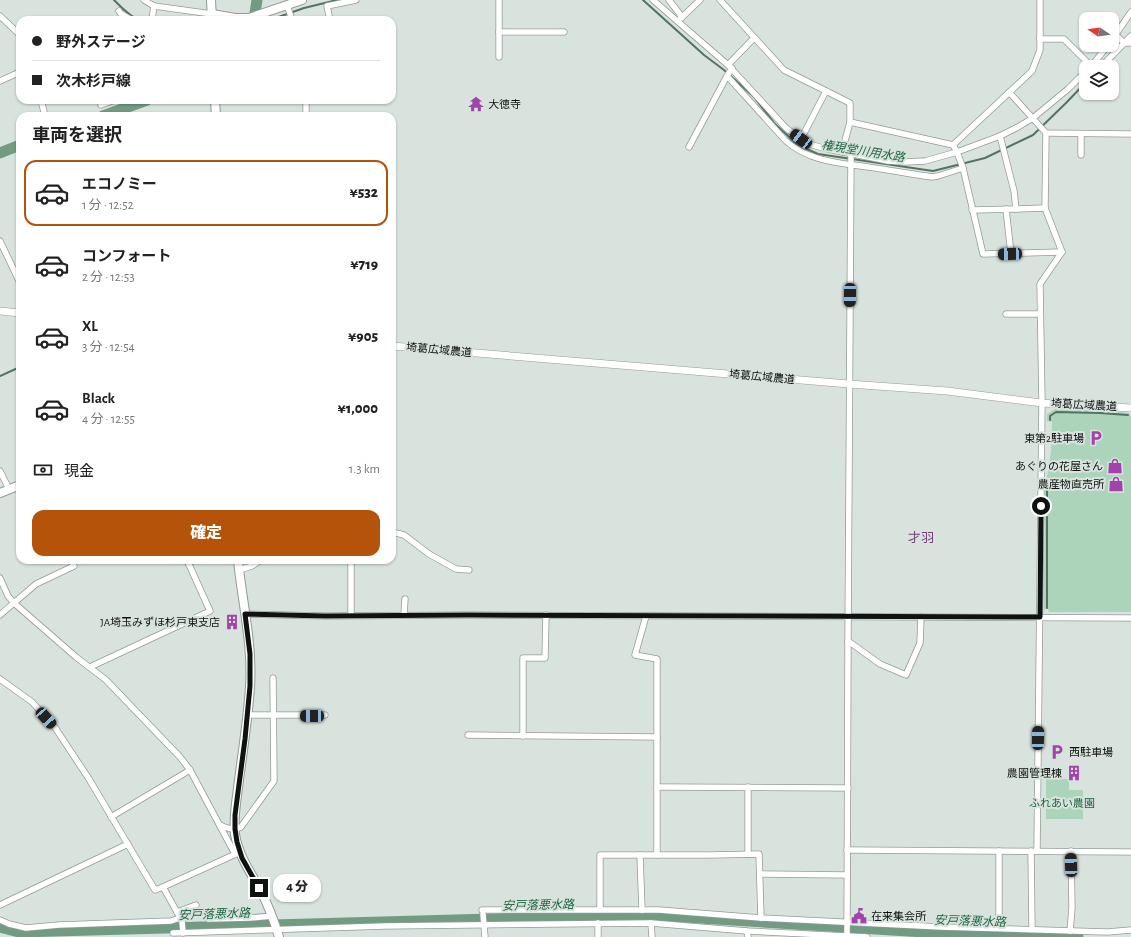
<!DOCTYPE html>
<html lang="ja">
<head>
<meta charset="utf-8">
<style>
  :root { --surface:#fff; --page:#f2f2f2; --text:#222; --muted:#767676; --line:#e0e0e0; --accent:#b45309 }
  body { margin:0; font-family:"Alegreya Sans","Noto Sans JP",sans-serif; background:var(--page); color:var(--text); height:100vh; display:flex; flex-direction:column; font-size:15px; white-space:nowrap }
  * { box-sizing:border-box; margin:0 }
  p { font-size:13px; color:var(--muted) }
  .icon { flex:none; width:22px; height:22px; fill:none; stroke:currentColor; stroke-width:2; stroke-linecap:round; stroke-linejoin:round }
  .map { position:relative; flex:1; overflow:hidden }
  .details { position:absolute; left:16px; top:112px; width:380px; height:452px; display:flex; flex-direction:column; background:var(--surface); border-radius:12px; box-shadow:0 1px 3px #0004 }
  .details>* { flex:none }
  .banner { position:absolute; left:16px; top:16px; width:380px; height:88px; border-radius:12px; box-shadow:0 1px 3px #0004; display:grid; align-content:center; height:88px; padding:0 16px; background:var(--surface) }
  .needle { width:26px; rotate:283deg }
  .tools { position:absolute; left:1079px; top:12px; display:grid; gap:8px }
  .tools a { display:grid; place-items:center; width:40px; height:40px; border-radius:8px; background:var(--surface); box-shadow:0 1px 3px #0004; font-size:20px }
  .end { position:absolute; width:18px; height:18px; margin:-9px; border:5px solid #0e1210; background:#fff; box-shadow:0 0 0 2px #fff }
  .from { border-radius:50% }
  .bubble { position:absolute; height:28px; border-radius:12px; background:var(--surface); box-shadow:0 1px 3px #0004; font-size:13px; font-weight:800; line-height:28px; text-align:center }
  .car { position:absolute; width:12px; height:24px; margin:-12px -6px; border-radius:5px; box-shadow:0 0 3px 1px #0007; background:linear-gradient(#222 24%,#8ab4d8 0 40%,#222 0 76%,#8ab4d8 0 86%,#222 0) }
  .banner b { display:flex; align-items:center; gap:14px; height:38px; font-size:15px }
  .banner b+b { border-top:1px solid var(--line) }
  .banner i { width:10px; height:10px; background:var(--text) }
  ul { padding:0; list-style:none }
  li { display:flex; align-items:center; gap:12px; height:66px; margin:0 8px 6px; padding:0 8px; border:2px solid transparent; border-radius:12px }
  li div { flex:1 }
  li b { display:block; font-size:15px }
  li em { font-style:normal; font-weight:800 }
  li.on { border-color:var(--accent) }
  li>.icon { width:36px; height:36px; stroke-width:1.5 }
  h2 { padding:0 16px; font-size:18px; line-height:48px }
  .pay { display:flex; align-items:center; gap:10px; height:44px; padding:0 16px; font-size:15px }
  .pay p { margin-inline-start:auto }
  .cta { display:flex; gap:8px; margin-top:auto; padding:8px 16px }
  .cta a { flex:1; height:46px; border-radius:12px; background:var(--accent); color:#fff; font-size:16px; font-weight:800; line-height:46px; text-align:center }
  .map>svg:first-child { display:block }
  .green { fill:#acd4bb }
  .lines { fill:none; stroke-linecap:round; stroke-linejoin:round }
  .stream { stroke:#537360; stroke-width:2 }
  .river { stroke:#719c82; stroke-width:11 }
  .minor-casing { stroke:#939c96; stroke-width:7 }
  .tertiary-casing { stroke:#939c96; stroke-width:8 }
  .secondary-casing { stroke:#939c96; stroke-width:10 }
  .minor { stroke:#fff; stroke-width:5.5 }
  .tertiary { stroke:#fff; stroke-width:7 }
  .secondary { stroke:#fff; stroke-width:8 }
  .route { stroke:#0e1210; stroke-width:5 }
  .labels { text-anchor:middle; dominant-baseline:central; stroke-width:4; stroke-linejoin:round; paint-order:stroke }
  .poi-label { font-size:11px; fill:#0e1210; stroke:#d9e3dd; text-anchor:end }
  .street-label { font-size:11px; fill:#0e1210; stroke:#d9e3dd }
  .park-label { font-size:11px; fill:#18613e; stroke:#d9e3dd }
  .water-label { font-size:12px; font-style:italic; fill:#1f6643; stroke:#d9e3dd }
  .quarter-label { font-size:13px; fill:#734377; stroke:#d9e3dd }
</style>
</head>
<body>
<div class="map">
<svg width="1131" height="937" viewBox="0 0 1131 937">
  <rect width="100%" height="100%" fill="#d9e3dd"/>
  <g class="green">
    <path d="M1055,409L1098,410L1129,413L1131,416V612H1049L1048,609H1044L1045,478L1047,477L1051,452L1052,422L1047,421V414Z"/>
    <path d="M1046,779H1069V790H1083V819H1046Z"/>
  </g>
  <g class="lines">
    <g class="stream">
      <path d="M114,0C120,6 131,18 140,20"/>
      <path d="M643,0L704,55L724,70L754,97L775,124L798,145L818,154L933,171L985,158L1033,135L1066,103L1086,82"/>
      <path d="M270,20L304,8L337,0"/>
      <path d="M0,376L20,367"/>
      <path d="M1050,420V416L1056,412L1100,413L1128,415"/>
      <path d="M1047,510V479"/>
      <path d="M1047,608V517"/>
      <path d="M0,923L2,928"/>
    </g>
    <g class="river">
      <path d="M255,20V13L257,0"/>
      <path d="M103,116L147,100"/>
      <path d="M0,153L20,145"/>
      <path d="M0,927L19,932L528,918L668,916L940,933L1078,937"/>
    </g>
    <defs>
      <g id="minor">
        <path d="M144,0L154,6L212,14"/>
        <path d="M653,0L728,65L786,128L801,139L809,144L823,148L888,161L905,162L925,161L957,152L1000,136L1018,127L1033,118L1068,89L1086,71"/>
        <path d="M669,0L682,17"/>
        <path d="M720,0L784,70L850,103V122L842,152"/>
        <path d="M287,5L292,20"/>
        <path d="M119,11L121,14L132,20"/>
        <path d="M0,16L20,35"/>
        <path d="M152,20L154,6"/>
        <path d="M330,20L327,6L356,0"/>
        <path d="M678,21L700,0"/>
        <path d="M499,32H564"/>
        <path d="M1116,35L1124,43H1131"/>
        <path d="M1040,39H1064L1091,66"/>
        <path d="M1112,40L1131,12"/>
        <path d="M499,57V0"/>
        <path d="M1096,61L1102,66L1131,36"/>
        <path d="M1094,63L1108,45"/>
        <path d="M728,65L754,38"/>
        <path d="M727,76L786,141C808,161 839,163 868,167C889,170 911,174 932,177L938,176L963,168"/>
        <path d="M0,81L20,72"/>
        <path d="M1009,92L1046,133L1131,134"/>
        <path d="M41,100L45,116"/>
        <path d="M101,105L115,100"/>
        <path d="M306,116V100"/>
        <path d="M850,122L953,145L1032,71L1040,50V0"/>
        <path d="M1000,136L1014,191L1016,209L1045,208L1062,252L1040,284L1042,403L1037,851"/>
        <path d="M801,139L826,91"/>
        <path d="M953,145L957,152L963,168L983,254L1062,252"/>
        <path d="M689,147L727,76L732,68"/>
        <path d="M1081,155V134"/>
        <path d="M1045,208L1046,133"/>
        <path d="M1006,209L1011,254"/>
        <path d="M972,210L1016,209"/>
        <path d="M0,241L20,283"/>
        <path d="M1006,314H1040"/>
        <path d="M0,471L9,489"/>
        <path d="M392,532L404,535L429,554L456,569L469,570"/>
        <path d="M188,563L195,560"/>
        <path d="M239,570L252,566L261,560"/>
        <path d="M0,578L8,596L14,603L76,657L106,680L180,757L190,770L235,854"/>
        <path d="M245,614L325,616L469,615L1131,618"/>
        <path d="M0,615L36,584L74,566L71,560"/>
        <path d="M351,615V560"/>
        <path d="M404,615L405,599"/>
        <path d="M646,616L635,655L657,659V855H711L759,854L761,918L941,927L1107,932L1131,930"/>
        <path d="M848,641L880,664L906,675L920,643L921,617"/>
        <path d="M90,667L210,611L187,560"/>
        <path d="M0,679L32,702L54,726L89,779L155,890L163,887L238,853"/>
        <path d="M247,715H325"/>
        <path d="M468,735L657,737"/>
        <path d="M523,736V658H545L546,615"/>
        <path d="M657,787L848,788"/>
        <path d="M748,787V854"/>
        <path d="M111,817L190,770"/>
        <path d="M220,825C227,828 233,831 241,827L274,781L273,678"/>
        <path d="M847,850L1131,852"/>
        <path d="M1031,851L1032,929"/>
        <path d="M640,855L642,910"/>
        <path d="M760,874L847,875"/>
        <path d="M163,887L182,921L183,933"/>
        <path d="M0,905L128,844"/>
        <path d="M600,909V855H657"/>
        <path d="M482,910H659L761,918"/>
        <path d="M177,912L196,905"/>
        <path d="M483,914L485,937"/>
        <path d="M208,919L250,918L272,916"/>
        <path d="M0,920L9,924L26,928L59,925L171,921L180,918"/>
        <path d="M651,923L652,937"/>
        <path d="M999,928V851"/>
        <path d="M747,931L748,937"/>
        <path d="M1070,931L1072,908L1071,851"/>
        <path d="M173,933L385,926L651,923L747,931L867,937"/>
        <path d="M598,937V923"/>
        <path d="M847,937L848,641L851,154"/>
      </g>
      <g id="tertiary">
        <path d="M0,311L20,313"/>
        <path d="M392,346L849,384L947,391L1042,403L1131,408"/>
      </g>
      <g id="secondary">
        <path d="M211,0L212,19"/>
        <path d="M212,14L235,18H249L302,0"/>
        <path d="M215,100L216,116"/>
        <path d="M0,493L20,485"/>
        <path d="M238,560C242,602 253,644 250,687C248,718 243,749 239,780C237,798 233,816 235,834C238,854 250,872 260,889C268,905 274,920 279,937"/>
      </g>
    </defs>
    <use href="#minor" class="minor-casing"/>
    <use href="#tertiary" class="tertiary-casing"/>
    <use href="#secondary" class="secondary-casing"/>
    <use href="#minor" class="minor"/>
    <use href="#tertiary" class="tertiary"/>
    <use href="#secondary" class="secondary"/>
  </g>
  <g class="lines">
    <path class="route" d="M259,888L242,858L237,842L235,829V815L245,739L250,686V654L245,614L325,616L469,615L1040,617L1041,506"/>
  </g>
  <defs>
    <symbol id="temple-bare" viewBox="-9 -9 18 18"><path d="M0-6L5-2H3V0L6.5 2.5H4V6H1.5V3h-3V6H-4V2.5H-6.5L-3 0V-2H-5Z" fill="#a243ac" stroke="#d9e3dd" stroke-width="2.5" paint-order="stroke"/></symbol>
    <symbol id="parking-bare" viewBox="-9 -9 18 18"><path d="M-3.5-5.5H1a3.5 3.5 0 0 1 0 7H-1V5.5H-3.5ZM-1-3.4V-.6H.8a1.4 1.4 0 0 0 0-2.8Z" fill="#a243ac" stroke="#d9e3dd" stroke-width="2.5" paint-order="stroke"/></symbol>
    <symbol id="shop-bare" viewBox="-9 -9 18 18"><path d="M-5-2.5h2.3a2.7 3.5 0 0 1 5.4 0H5L5.5 6h-11ZM-1.5-2.5h3a1.5 2.3 0 0 0-3 0Z" fill="#a243ac" stroke="#d9e3dd" stroke-width="2.5" paint-order="stroke"/></symbol>
    <symbol id="building-bare" viewBox="-9 -9 18 18"><path d="M-4-6H4V6H1V3H-1V6H-4ZM-2.5-4.3h1.7v1.8h-1.7ZM.8-4.3h1.7v1.8H.8ZM-2.5-1h1.7V.8h-1.7ZM.8-1h1.7V.8H.8Z" fill="#a243ac" stroke="#d9e3dd" stroke-width="2.5" paint-order="stroke"/></symbol>
    <symbol id="civic-bare" viewBox="-9 -9 18 18"><path d="M-.6-6.5H3V-4.5H.6V-3L4-1V1h2V6H-6V1h2V-1L-.6-3ZM-1.2 2.5V6h2.4V2.5Z" fill="#a243ac" stroke="#d9e3dd" stroke-width="2.5" paint-order="stroke"/></symbol>
  </defs>
  <g fill-rule="evenodd">
    <use href="#temple-bare" x="465" y="93" width="22" height="22"/>
    <use href="#parking-bare" x="1085" y="427" width="22" height="22"/>
    <use href="#shop-bare" x="1104" y="455" width="22" height="22"/>
    <use href="#shop-bare" x="1105" y="473" width="22" height="22"/>
    <use href="#building-bare" x="221" y="611" width="22" height="22"/>
    <use href="#parking-bare" x="1046" y="741" width="22" height="22"/>
    <use href="#building-bare" x="1063" y="762" width="22" height="22"/>
    <use href="#civic-bare" x="848" y="905" width="22" height="22"/>
  </g>
  <g class="labels">
    <g class="poi-label">
      <text x="488" y="104" text-anchor="start">大徳寺</text>
      <text x="1084" y="438">東第2駐車場</text>
      <text x="1103" y="466">あぐりの花屋さん</text>
      <text x="1104" y="484">農産物直売所</text>
      <text x="220" y="622">JA埼玉みずほ杉戸東支店</text>
      <text x="1069" y="752" text-anchor="start">西駐車場</text>
      <text x="1062" y="773">農園管理棟</text>
      <text x="871" y="916" text-anchor="start">在来集会所</text>
    </g>
    <g class="street-label">
      <text transform="translate(439 350) rotate(5)">埼葛広域農道</text>
      <text transform="translate(762 377) rotate(5)">埼葛広域農道</text>
      <text transform="translate(1084 405) rotate(3)">埼葛広域農道</text>
    </g>
    <g class="park-label">
      <text x="1062" y="803">ふれあい農園</text>
    </g>
    <g class="water-label">
      <text transform="translate(863 151) rotate(9)">権現堂川用水路</text>
      <text transform="translate(538 905) rotate(-1)">安戸落悪水路</text>
      <text transform="translate(214 914) rotate(-2)">安戸落悪水路</text>
      <text transform="translate(970 921) rotate(2)">安戸落悪水路</text>
    </g>
    <g class="quarter-label">
      <text x="921" y="538">才羽</text>
    </g>
  </g>
</svg>
<div class="tools">
<a><svg class="needle" viewBox="-14 -14 28 28"><path d="M0-13l5 13h-10z" fill="#e53935"/><path d="M0 13l5-13h-10z" fill="#767676"/></svg></a>
<a><svg class="icon" aria-label="layers" viewBox="0 0 24 24"><path d="M12 4l9 5-9 5-9-5zM3 14l9 5 9-5"/></svg></a>
</div>
<i class="end from" style="left:1041px;top:506px"></i>
<i class="end" style="left:259px;top:888px"></i>
<div class="bubble" style="left:273px;top:874px;width:48px">4 分</div>
<i class="car" style="left:801px;top:139px;rotate:307deg"></i>
<i class="car" style="left:1010px;top:254px;rotate:268deg"></i>
<i class="car" style="left:850px;top:295px;rotate:181deg"></i>
<i class="car" style="left:312px;top:716px;rotate:270deg"></i>
<i class="car" style="left:46px;top:718px;rotate:138deg"></i>
<i class="car" style="left:1038px;top:738px;rotate:1deg"></i>
<i class="car" style="left:1071px;top:865px;rotate:358deg"></i>
<div class="banner">
<b><i class="from"></i>野外ステージ</b>
<b><i></i>次木杉戸線</b>
</div>
<section class="details">
<h2>車両を選択</h2>
<ul>
<li class="on"><svg class="icon" aria-label="car" viewBox="0 0 24 24"><path d="M5 17H2v-5l4-1 3-4h7l3 4 3 1v5h-3M9 17h6M6 11h13"/><circle cx="7" cy="17" r="2"/><circle cx="17" cy="17" r="2"/></svg><div><b>エコノミー</b><p>1 分 · 12:52</p></div><em>¥532</em></li>
<li><svg class="icon" aria-label="car" viewBox="0 0 24 24"><path d="M5 17H2v-5l4-1 3-4h7l3 4 3 1v5h-3M9 17h6M6 11h13"/><circle cx="7" cy="17" r="2"/><circle cx="17" cy="17" r="2"/></svg><div><b>コンフォート</b><p>2 分 · 12:53</p></div><em>¥719</em></li>
<li><svg class="icon" aria-label="car" viewBox="0 0 24 24"><path d="M5 17H2v-5l4-1 3-4h7l3 4 3 1v5h-3M9 17h6M6 11h13"/><circle cx="7" cy="17" r="2"/><circle cx="17" cy="17" r="2"/></svg><div><b>XL</b><p>3 分 · 12:54</p></div><em>¥905</em></li>
<li><svg class="icon" aria-label="car" viewBox="0 0 24 24"><path d="M5 17H2v-5l4-1 3-4h7l3 4 3 1v5h-3M9 17h6M6 11h13"/><circle cx="7" cy="17" r="2"/><circle cx="17" cy="17" r="2"/></svg><div><b>Black</b><p>4 分 · 12:55</p></div><em>¥1,000</em></li>
</ul>
<div class="pay"><svg class="icon" aria-label="cash" viewBox="0 0 24 24"><path d="M3 7h18v10H3z"/><circle cx="12" cy="12" r="2"/></svg>現金<p>1.3 km</p></div>
<div class="cta"><a>確定</a></div>
</section>
</div>
</body>
</html>
